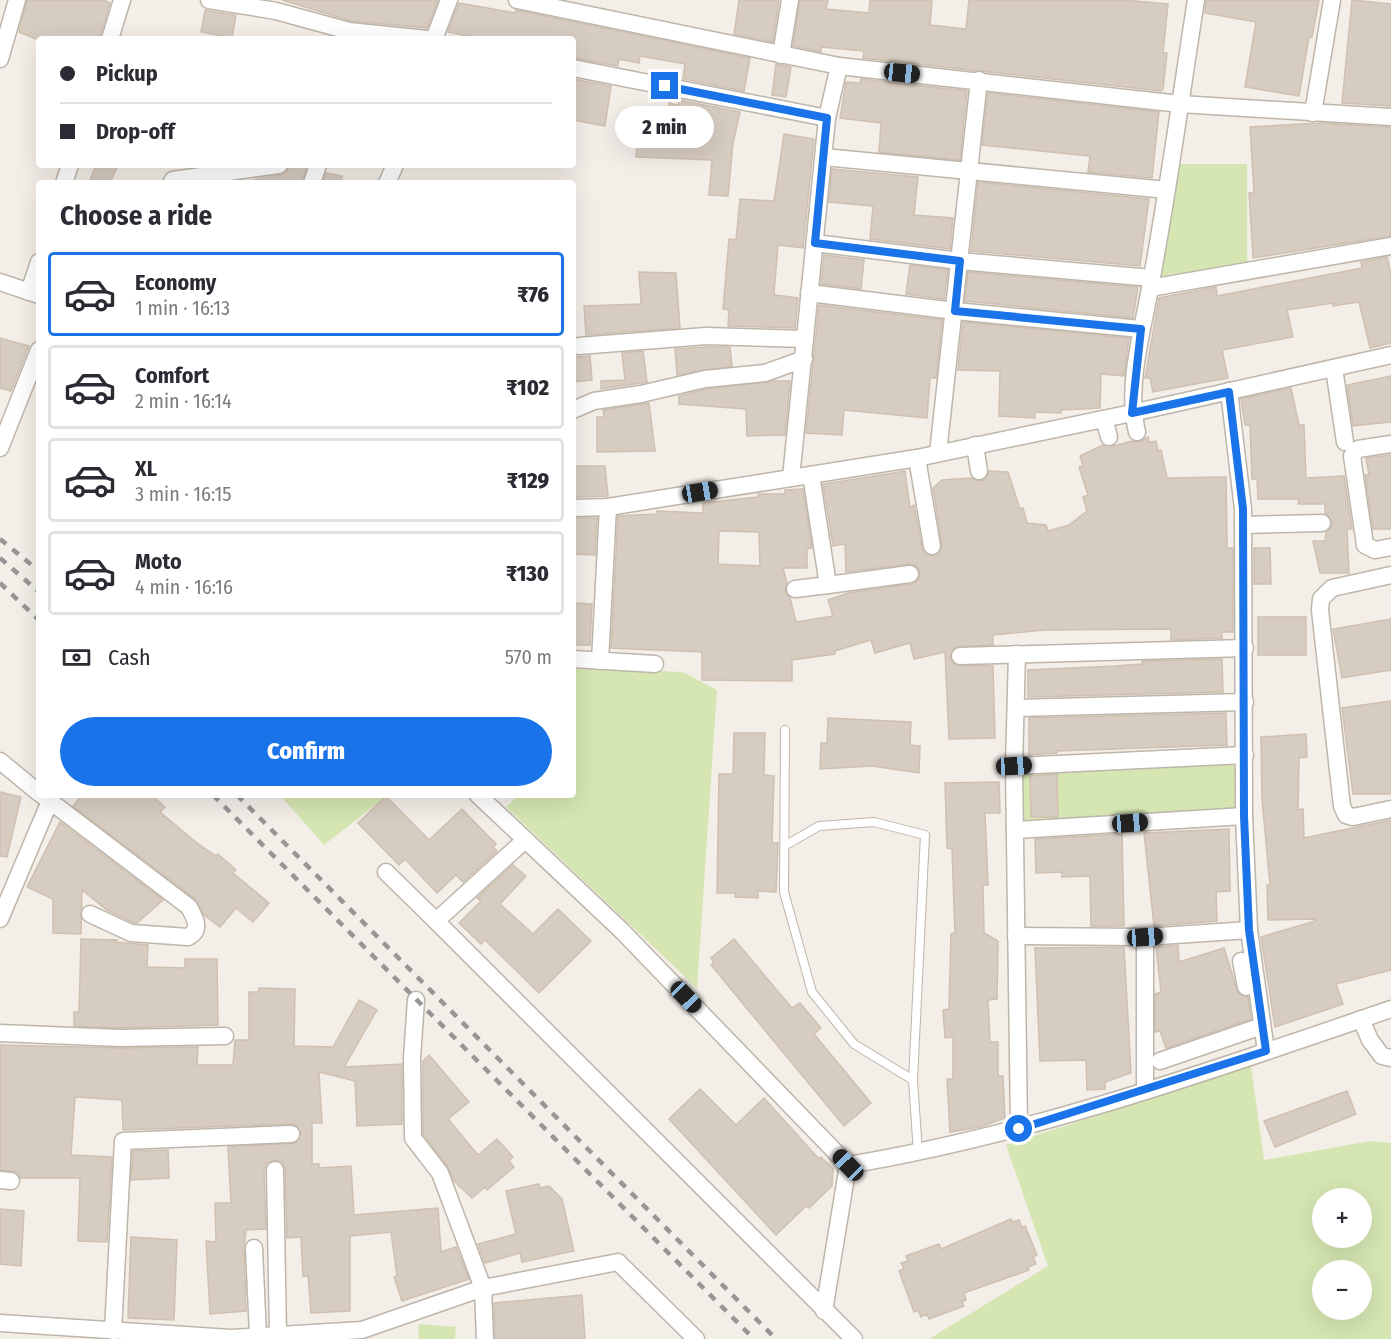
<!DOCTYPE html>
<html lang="en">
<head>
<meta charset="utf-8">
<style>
  :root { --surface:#fff; --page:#f7f7f7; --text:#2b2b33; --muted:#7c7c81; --line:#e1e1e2; --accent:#1a73e8 }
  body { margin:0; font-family:"Fira Sans Condensed",sans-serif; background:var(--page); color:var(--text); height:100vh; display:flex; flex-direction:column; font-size:22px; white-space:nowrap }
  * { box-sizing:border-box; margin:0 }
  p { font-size:20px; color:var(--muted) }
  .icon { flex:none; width:33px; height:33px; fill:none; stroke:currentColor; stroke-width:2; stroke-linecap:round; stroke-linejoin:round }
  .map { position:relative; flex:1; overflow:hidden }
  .side { position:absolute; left:36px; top:180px; width:540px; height:618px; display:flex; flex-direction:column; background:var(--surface); border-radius:6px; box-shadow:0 6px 24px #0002 }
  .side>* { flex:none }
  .hud { position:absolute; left:36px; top:36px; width:540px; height:132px; border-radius:6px; box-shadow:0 6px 24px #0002; display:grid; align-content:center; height:132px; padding:0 24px; background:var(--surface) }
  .buttons { position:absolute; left:1312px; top:1188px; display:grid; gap:12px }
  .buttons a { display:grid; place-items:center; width:60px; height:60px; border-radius:50%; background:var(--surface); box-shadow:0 6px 24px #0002; font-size:30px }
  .end { position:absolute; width:27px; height:27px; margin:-14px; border:8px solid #1a73e8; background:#fff; box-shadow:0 0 0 3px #fff }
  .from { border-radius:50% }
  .bubble { position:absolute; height:42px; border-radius:21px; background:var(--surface); box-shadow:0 6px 24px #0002; font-size:20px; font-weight:800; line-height:42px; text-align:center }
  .car { position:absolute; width:18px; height:36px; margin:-18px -9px; border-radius:8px; box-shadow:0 0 4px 2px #0007; background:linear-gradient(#222 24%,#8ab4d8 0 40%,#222 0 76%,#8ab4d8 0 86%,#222 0) }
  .hud b { display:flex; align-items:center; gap:21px; height:57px; font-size:22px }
  .hud b+b { border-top:2px solid var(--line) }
  .hud i { width:15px; height:15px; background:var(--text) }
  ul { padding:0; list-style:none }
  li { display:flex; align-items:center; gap:18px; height:84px; margin:0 12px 9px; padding:0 12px; border:3px solid var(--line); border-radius:6px }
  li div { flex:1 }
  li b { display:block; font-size:22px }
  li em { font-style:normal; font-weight:800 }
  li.current { border-color:var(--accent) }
  li>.icon { width:54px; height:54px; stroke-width:1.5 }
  h2 { padding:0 24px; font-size:27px; line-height:72px }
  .pay { display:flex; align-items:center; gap:15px; height:66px; padding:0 24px; font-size:22px }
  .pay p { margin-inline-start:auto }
  .cta { display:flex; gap:12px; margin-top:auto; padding:12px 24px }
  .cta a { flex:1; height:69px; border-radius:36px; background:var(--accent); color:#fff; font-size:24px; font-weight:800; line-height:69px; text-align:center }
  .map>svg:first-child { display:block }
  .green { fill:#d5e6b2; fill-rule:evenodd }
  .building { fill:#d7ccc1; stroke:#cfc0b1; stroke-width:1.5; fill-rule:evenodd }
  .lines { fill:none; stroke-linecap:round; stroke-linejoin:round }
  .lane-casing { stroke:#beb5ab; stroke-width:10 }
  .street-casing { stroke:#beb5ab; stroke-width:19 }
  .lane { stroke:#fff; stroke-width:8 }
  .street { stroke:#fff; stroke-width:16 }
  .rail { stroke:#969696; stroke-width:4.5; stroke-dasharray:8 8; stroke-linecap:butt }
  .route { stroke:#1a73e8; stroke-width:8 }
</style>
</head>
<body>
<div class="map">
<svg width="1391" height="1339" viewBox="0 0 1391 1339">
  <rect width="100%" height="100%" fill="#f3eee8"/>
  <g class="green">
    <path d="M1171,164H1247V267L1150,288Z"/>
    <path d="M573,668L683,672L717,690L697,988L506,807L519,795H573Z"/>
    <path d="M1245,755L1244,816L1015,830L1014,766Z"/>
    <path d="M280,795H388L324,845Z"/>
    <path d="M1251,1066L1264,1160L1370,1141L1391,1143V1339H929L1048,1266L1006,1145ZM1362,1198V1238H1323V1198ZM1362,1270V1310H1323V1270Z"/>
    <path d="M419,1324L456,1327L455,1339H418Z"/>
  </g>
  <g class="building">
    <path d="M27,0H104L110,3L99,39H36L19,32Z"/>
    <path d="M282,0H438L427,28L351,21Z"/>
    <path d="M739,0H779L773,42L734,34Z"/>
    <path d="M800,0H828L826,9L869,13L870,0H932L930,25L966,29L969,0H1123L1168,4L1163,53H1167L1163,89L1161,91L863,58L864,51L821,47V52L793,46Z"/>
    <path d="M1206,0H1319L1312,37H1309L1299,96L1245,87L1256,22L1205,13Z"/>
    <path d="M1352,0L1391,4V106L1342,103Z"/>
    <path d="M459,3L515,13L516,10L750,58L744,91L683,79L685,64L640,56L639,63L619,59L618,66L573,58V39H479L448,32Z"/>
    <path d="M205,10L236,15L232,38L201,32Z"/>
    <path d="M776,64L791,67L786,97L772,95Z"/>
    <path d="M573,79L611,86L605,126L573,120Z"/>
    <path d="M861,79L967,91L960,160L879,152L881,123L840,118L846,82L860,83Z"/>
    <path d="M988,93L1159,112L1152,178L1088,172L1090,156L982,145Z"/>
    <path d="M679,100L740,112L733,143L728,196L709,195L712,160L636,157L638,133L663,135L669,103L678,105Z"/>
    <path d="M1320,123L1391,127V236L1253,258L1249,193H1254L1250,127Z"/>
    <path d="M784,134L814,139L803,248L778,245L774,293L775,295L798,298L795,328L728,326L729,310L723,309L729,239L736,240L740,199L774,201Z"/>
    <path d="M96,165H118L110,183H89Z"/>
    <path d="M289,165H302L306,168L302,183H238L281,175L286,173Z"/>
    <path d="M832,169L918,177L914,215L953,218L950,249L870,239L873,206L829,202Z"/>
    <path d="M326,173L342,176L341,183H323Z"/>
    <path d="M978,182L1149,199L1140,266L971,251Z"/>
    <path d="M824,255L864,260L861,289L821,284Z"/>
    <path d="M1387,257L1391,274V343L1370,348L1359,302L1333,306V303L1287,310L1293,337L1222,350L1228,378L1153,392L1150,378H1145L1159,298L1216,287L1217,296L1362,268L1361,262Z"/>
    <path d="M910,265L948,270L944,299L906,294Z"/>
    <path d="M639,272L676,273L680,328L586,335L584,306L641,304Z"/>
    <path d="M968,272L1138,287L1133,318L965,301Z"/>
    <path d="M819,305L942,320L936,378H930L927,418L844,410L842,435L806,433Z"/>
    <path d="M963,322L1129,338L1124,376L1101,374L1100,408L1061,410V413L1035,412V418L999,416L1000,371L958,370Z"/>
    <path d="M0,338L29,346L11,391L0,388Z"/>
    <path d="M706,347H730L732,366L677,375L675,349Z"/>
    <path d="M643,351L647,382L601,389V381L625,380L622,353Z"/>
    <path d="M590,356L592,380L573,382V357Z"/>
    <path d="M1391,376V422L1353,426L1347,385Z"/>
    <path d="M773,381H790L785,435L747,436L746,409L679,404V396L707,389Z"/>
    <path d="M1291,388L1299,425H1304L1306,478L1344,476L1352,529H1347L1349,573H1320L1313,541H1325L1326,533L1331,527L1332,522L1325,513V504H1298L1299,499H1258L1257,479H1252L1250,425H1245L1241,399Z"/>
    <path d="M649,403L655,451L597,452V417H604L603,410Z"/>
    <path d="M1148,437L1149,442L1156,441L1158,451L1161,450L1167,478L1226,477L1227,541V548H1233V632H1222V638L1171,640V629L1045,630L993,635V645L955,647L950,657L956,665L993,666L995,738L949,739L945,652L914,659L910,643L875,653L871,640L835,651V654L792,660V681L702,680V652L611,648L618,516L657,514V511L703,513V503L758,497V494H785V490L803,489L812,548L807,549V568H783L787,583L785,591L790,598L796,622L833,616L828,600L848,593L912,584L919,579L920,573L918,567L909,564L846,572L845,544L833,546L823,484L905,471L910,508L914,505L922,548L924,553L933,556L939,554L942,545L933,488L942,480L971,478L980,481L986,479L989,471L1008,472L1020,509L1023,508L1027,523L1046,525L1048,531L1069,525L1087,511L1083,497L1088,495L1079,467L1083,466L1080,456L1103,445L1107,448L1132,441L1139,442ZM719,531L759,532L760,566L718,564Z"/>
    <path d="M1391,455V529H1373L1365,475H1369L1366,458Z"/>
    <path d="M573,466H605L608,496L573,497Z"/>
    <path d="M573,518H597L595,555L573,554Z"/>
    <path d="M1254,548H1270L1271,584H1254Z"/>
    <path d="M573,603L592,604L590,645H573Z"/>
    <rect x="1258" y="617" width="48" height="38"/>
    <path d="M1391,619V670L1342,678L1333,629Z"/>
    <path d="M1222,659L1223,692L1028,697V670L1115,666L1142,664V661Z"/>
    <path d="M1391,701V794H1353L1342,708Z"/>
    <path d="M1226,713L1227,745L1057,751V753L1029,755V718Z"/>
    <path d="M828,718L911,722L910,745L920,746L919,773L872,766L820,769L821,743H827Z"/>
    <path d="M734,733H765L764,775L774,776L772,843H778L776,892L758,891V898L735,897V893H717L719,774H733Z"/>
    <path d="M1306,734L1307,757L1299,758L1298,810L1303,809L1304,838L1391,820V970L1336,984L1343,1004L1275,1027L1261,937L1315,921V919L1268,920L1267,885H1270L1262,799L1261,737Z"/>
    <path d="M1057,774L1058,817H1031L1030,776Z"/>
    <path d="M999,782L1000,813H985L988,885H983L984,933L998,941L997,999L988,1000L990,1042H998V1076H1003L1005,1118L980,1127L950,1132L947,1079H953V1037L945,1038L943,1010L949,1009L951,934L955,933L952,849L947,848L945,783Z"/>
    <path d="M0,792L21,797L7,857L0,856Z"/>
    <path d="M82,795H151L165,807L160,812L197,843L216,856L218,854L236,870L233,873L269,903L253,922L236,908L220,927L204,915L195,899L73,806Z"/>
    <path d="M386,796L429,840L462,809L496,844L493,847L497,851L463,882L456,875L437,893L405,859L399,865L358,823Z"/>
    <path d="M60,822L163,900L137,923H134L107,910L82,890L81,934L53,933V899L27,887Z"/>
    <path d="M1229,829L1230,891L1216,892L1217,921L1154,926L1144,833Z"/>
    <path d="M1122,834L1124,926H1091L1090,876L1062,877V872L1036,873L1035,839Z"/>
    <path d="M513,865L526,876L500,904L533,934L558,909L591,941L539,993L485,940L481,944L459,923L481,901L477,898Z"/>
    <path d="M81,939L117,940L115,942L148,945L147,967L185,968V959H217L218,1025L120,1028L74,1026V1012H79Z"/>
    <path d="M734,939L792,1008L800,1003L821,1028L814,1034L871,1103L844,1126L711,965L714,963L711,958Z"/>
    <path d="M1178,945L1179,962L1224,948L1238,993L1248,997L1251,1019L1166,1048L1160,1031L1155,1032V994L1161,992L1156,947Z"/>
    <path d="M1124,947L1131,1073L1105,1082V1089L1087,1090L1086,1060L1040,1061L1035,948Z"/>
    <path d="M259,988L295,989L294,1046L333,1047L359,1000L377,1010L344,1067L402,1064V1124L357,1126L355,1081L319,1072L322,1123H312V1164H319V1168L351,1166L354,1215L438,1208L441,1252L456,1247L469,1279L402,1301L394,1277L397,1276L391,1232L350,1236V1311L311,1313L308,1276H303L301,1237L287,1238L285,1169L281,1161L274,1160L266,1164L264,1170L266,1229L246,1230L244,1248L246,1311L210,1314L206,1241L216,1242L215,1203H231L228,1147L296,1143L301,1133L295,1124L123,1130L122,1100L75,1097L71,1155L112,1157L107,1242L78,1241L80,1178H21L17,1172L0,1170V1045L120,1048L198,1047L197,1065H233L235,1040H249V992H259Z"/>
    <path d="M429,1055L469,1102L448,1119L478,1155L497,1139L513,1157L509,1161L514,1167L487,1190L485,1187L472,1198L454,1181L448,1167L423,1134V1061Z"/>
    <path d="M700,1089L736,1125L764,1098L819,1159L821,1157L833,1169L832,1186L809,1208L806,1206L776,1235L669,1119Z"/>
    <path d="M1347,1091L1356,1114L1275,1147L1264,1121Z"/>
    <path d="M168,1150L169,1178L131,1180L133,1151Z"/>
    <path d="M539,1184L540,1188L549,1186L562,1199L574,1251L522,1262L520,1253L485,1263L478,1244L516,1234L506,1191Z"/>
    <path d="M0,1209L24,1211L21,1266L0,1264Z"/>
    <path d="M1011,1219L1013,1222L1019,1220L1022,1228L1025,1226L1037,1255L1033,1257L1036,1264L1028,1267L1029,1270L964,1293L966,1300L962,1301L964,1306L929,1319L927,1314L921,1317L918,1310L914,1312L899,1271L904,1269L901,1263L908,1261L906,1256L939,1244L941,1249Z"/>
    <path d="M131,1237L177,1240L174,1320L128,1318Z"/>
    <path d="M582,1295L585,1339H495L494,1303Z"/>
  </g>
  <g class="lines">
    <defs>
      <g id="lane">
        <path d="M785,730L784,892L812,992L854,1044L913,1080"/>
        <path d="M786,845L819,826L874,822L925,835L913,1080L918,1153"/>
      </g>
      <g id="street">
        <path d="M209,0L276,11L349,31L427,39"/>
        <path d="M517,0L839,66L1180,104L1391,117"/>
        <path d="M110,39L122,0"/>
        <path d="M434,39L449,0"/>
        <path d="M781,55L790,0"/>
        <path d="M0,59L17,0"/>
        <path d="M573,68L827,118"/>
        <path d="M1313,113L1332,0"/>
        <path d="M824,157L1167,190"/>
        <path d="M64,183L70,165"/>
        <path d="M171,183L173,180L279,165"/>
        <path d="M312,183L318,165"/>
        <path d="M387,183L395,165"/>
        <path d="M815,243L960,261L1152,278"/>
        <path d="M0,282L39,295"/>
        <path d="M1150,288L1391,246"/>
        <path d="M29,292L39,262"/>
        <path d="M809,293L955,311L1141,329"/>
        <path d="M579,346L706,336L805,339"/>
        <path d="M1334,368L1345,442"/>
        <path d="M1229,391L1243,509L1244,816L1249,930L1266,1051"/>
        <path d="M573,410L594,401L641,394L705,379L765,373L804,359"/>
        <path d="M1104,419L1109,437"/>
        <path d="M1137,432C1126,386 1142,334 1150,288C1168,192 1181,96 1196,0"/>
        <path d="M1391,444L1358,449L1352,456L1365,545L1375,550L1391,547"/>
        <path d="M975,445L979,471"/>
        <path d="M0,448L39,350"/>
        <path d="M938,453L979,80"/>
        <path d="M917,458L932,546"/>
        <path d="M811,475L828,585L910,574"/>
        <path d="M791,478L827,118L839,66"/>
        <path d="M573,508L608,507L917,458L1132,413L1391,355"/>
        <path d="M1243,525L1322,523"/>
        <path d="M1391,575L1332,588L1321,599L1320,610L1342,806L1346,815L1353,817L1391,809"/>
        <path d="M795,589L828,585"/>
        <path d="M1017,654L1014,766L1019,1129"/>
        <path d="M960,656L1245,648"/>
        <path d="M573,659L655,664"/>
        <path d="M600,661L608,507"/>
        <path d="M1016,708L1245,702"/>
        <path d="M0,761L39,793"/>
        <path d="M1014,766L1245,755"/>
        <path d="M42,795L189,907C195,918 202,930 188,937L131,933L90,914"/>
        <path d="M478,795L621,930L848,1165"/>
        <path d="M1015,830L1244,816"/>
        <path d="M386,872L436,921L525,840"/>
        <path d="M0,919L50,801"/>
        <path d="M436,921L854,1339"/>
        <path d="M1016,936L1145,937L1249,930"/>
        <path d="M1241,961L1246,987"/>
        <path d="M416,1000L412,1058L413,1138L440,1173L483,1288L485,1339"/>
        <path d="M1361,1019L1370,1040L1382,1056L1391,1058"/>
        <path d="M0,1033L120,1038L225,1036"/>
        <path d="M1160,1061L1262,1026"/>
        <path d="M1145,1091V937"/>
        <path d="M275,1170L278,1335"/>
        <path d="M0,1180L11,1181"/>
        <path d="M254,1248L258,1336"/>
        <path d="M824,1311L848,1165C1034,1134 1213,1070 1391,1009"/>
        <path d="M0,1323L231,1338L362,1330L483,1288L618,1262L696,1339"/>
        <path d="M113,1331L123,1141L291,1134"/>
      </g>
    </defs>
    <use href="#lane" class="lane-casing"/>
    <use href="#street" class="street-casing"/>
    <use href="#lane" class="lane"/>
    <use href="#street" class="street"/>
    <g class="rail">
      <path d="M0,539L39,571"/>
      <path d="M0,558L39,592"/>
      <path d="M0,583L39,620"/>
      <path d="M213,795L754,1339"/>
      <path d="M237,795L776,1339"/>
    </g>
  </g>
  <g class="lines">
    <path class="route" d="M665,86L827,118L815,243L960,261L955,311L1141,329L1132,413L1229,392L1243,509L1244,816L1249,930L1266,1051L1019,1129"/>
  </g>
</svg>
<div class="buttons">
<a>+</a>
<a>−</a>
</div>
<i class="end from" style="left:1019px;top:1129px"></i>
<i class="end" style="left:665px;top:86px"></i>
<div class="bubble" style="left:615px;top:106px;width:99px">2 min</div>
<i class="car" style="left:902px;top:73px;rotate:96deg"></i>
<i class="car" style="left:700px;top:492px;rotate:81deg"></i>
<i class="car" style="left:1014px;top:766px;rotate:87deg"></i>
<i class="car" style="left:1130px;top:823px;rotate:86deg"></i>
<i class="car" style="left:1145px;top:937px;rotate:86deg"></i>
<i class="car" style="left:686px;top:997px;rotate:136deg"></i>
<i class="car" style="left:848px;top:1165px;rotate:316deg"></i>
<div class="hud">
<b><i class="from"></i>Pickup</b>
<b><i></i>Drop-off</b>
</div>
<section class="side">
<h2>Choose a ride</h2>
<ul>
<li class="current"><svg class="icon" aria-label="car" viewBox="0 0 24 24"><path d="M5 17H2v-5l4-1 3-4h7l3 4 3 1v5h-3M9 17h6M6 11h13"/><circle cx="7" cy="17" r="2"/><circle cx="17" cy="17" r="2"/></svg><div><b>Economy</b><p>1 min · 16:13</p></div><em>₹76</em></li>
<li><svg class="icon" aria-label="car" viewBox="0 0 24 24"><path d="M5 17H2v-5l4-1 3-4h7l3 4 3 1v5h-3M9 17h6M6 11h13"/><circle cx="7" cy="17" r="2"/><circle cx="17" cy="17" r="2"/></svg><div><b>Comfort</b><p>2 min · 16:14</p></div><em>₹102</em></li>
<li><svg class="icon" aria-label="car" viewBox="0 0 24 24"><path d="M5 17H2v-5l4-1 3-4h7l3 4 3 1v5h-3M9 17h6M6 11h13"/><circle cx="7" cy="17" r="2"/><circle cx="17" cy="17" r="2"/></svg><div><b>XL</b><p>3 min · 16:15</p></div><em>₹129</em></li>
<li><svg class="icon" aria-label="car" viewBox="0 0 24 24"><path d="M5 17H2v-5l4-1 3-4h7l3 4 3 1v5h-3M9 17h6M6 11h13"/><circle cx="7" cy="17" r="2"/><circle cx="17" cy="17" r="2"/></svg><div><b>Moto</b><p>4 min · 16:16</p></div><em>₹130</em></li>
</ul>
<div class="pay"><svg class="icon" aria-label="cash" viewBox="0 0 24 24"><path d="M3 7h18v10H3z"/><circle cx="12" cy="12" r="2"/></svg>Cash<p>570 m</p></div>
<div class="cta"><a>Confirm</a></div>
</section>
</div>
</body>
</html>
